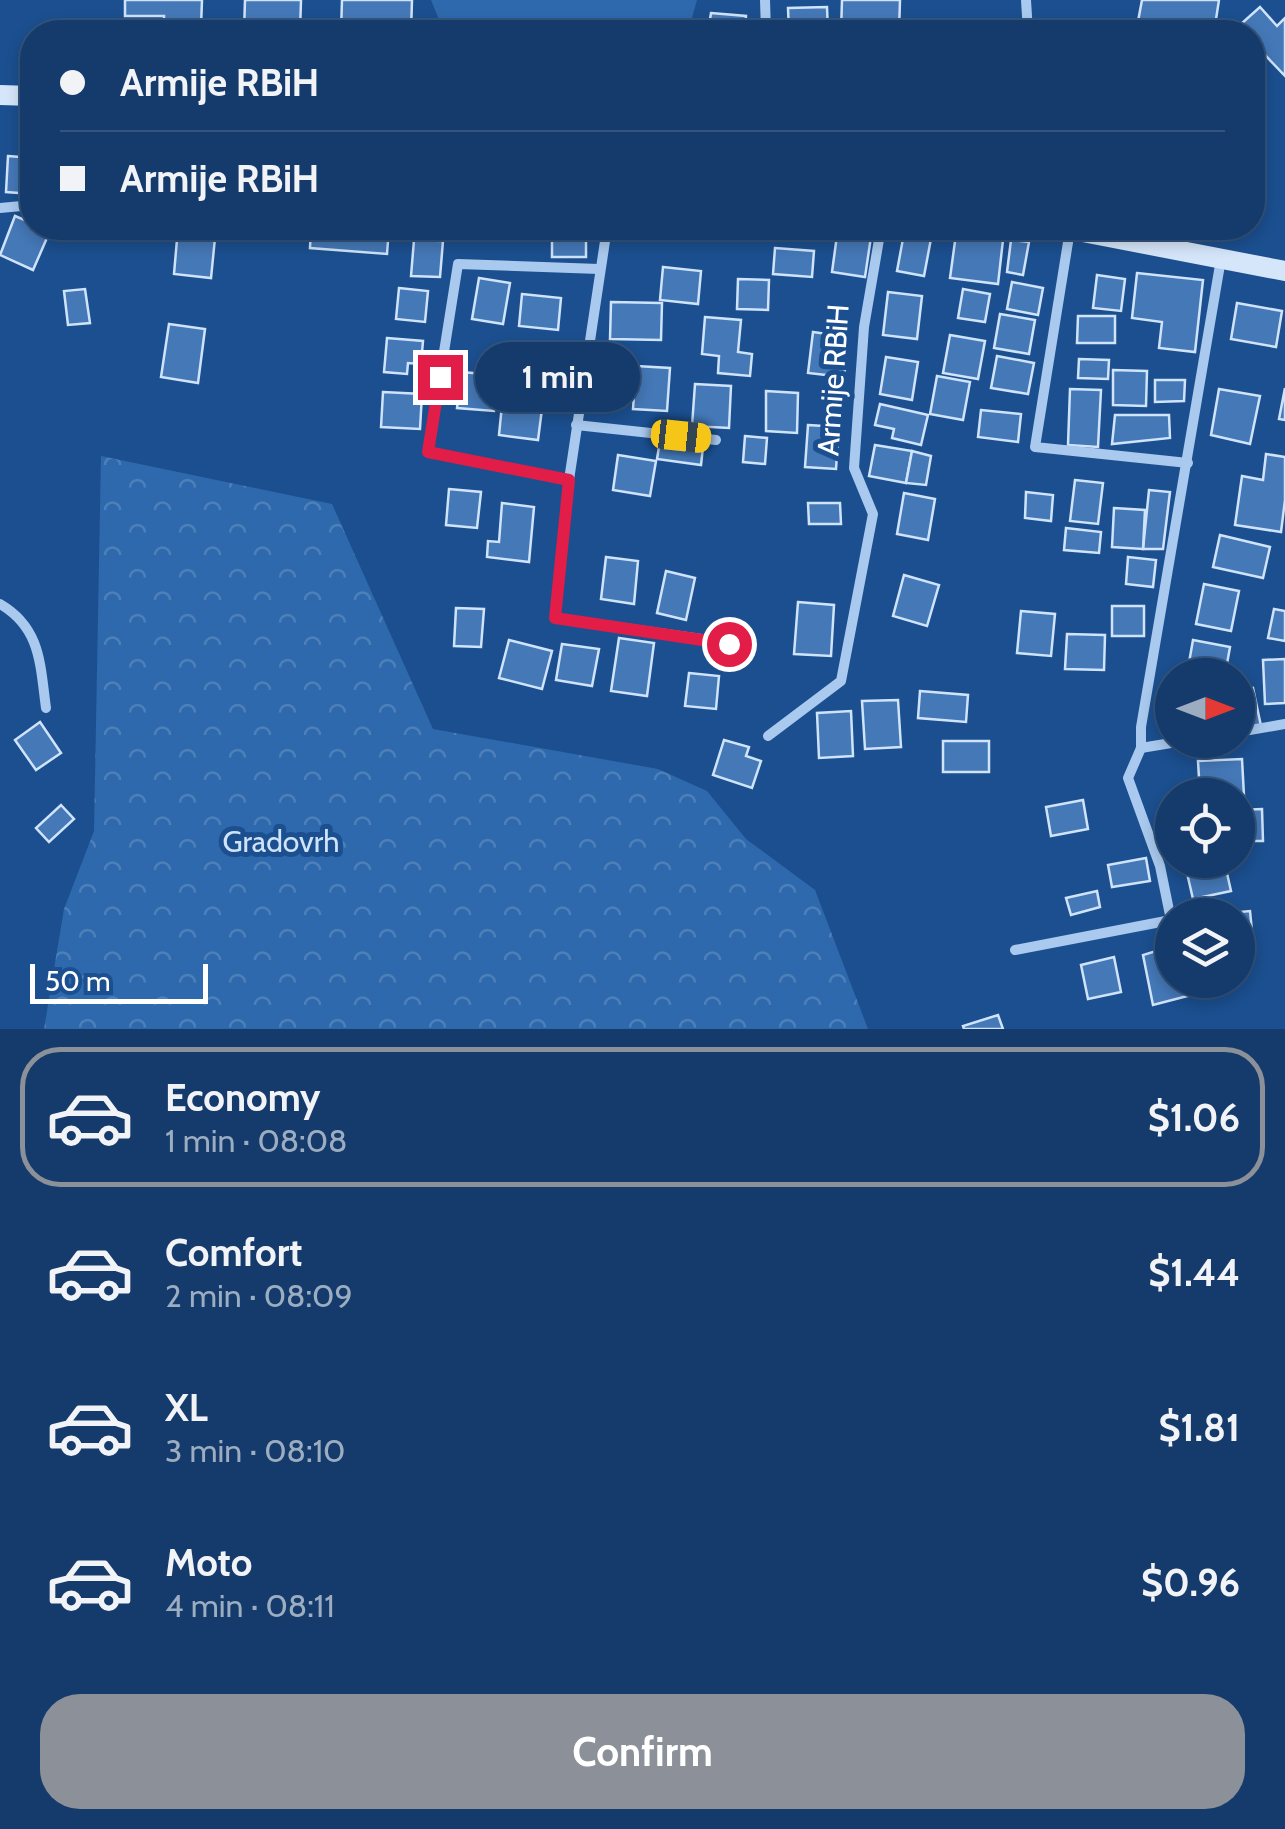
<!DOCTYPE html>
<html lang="en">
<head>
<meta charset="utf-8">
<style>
  :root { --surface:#143b6b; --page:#214673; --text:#f1f3f6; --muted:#9dadc1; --line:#33557e; --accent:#8c9099 }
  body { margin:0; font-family:Cabin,sans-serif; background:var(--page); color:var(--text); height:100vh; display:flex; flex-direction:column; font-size:38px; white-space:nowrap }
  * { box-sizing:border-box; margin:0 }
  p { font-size:32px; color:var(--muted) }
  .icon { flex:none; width:55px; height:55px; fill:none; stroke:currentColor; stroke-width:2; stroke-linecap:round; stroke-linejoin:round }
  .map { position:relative; height:1029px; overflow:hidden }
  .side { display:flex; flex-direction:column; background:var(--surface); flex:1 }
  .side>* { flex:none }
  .banner { position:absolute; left:20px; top:20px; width:1245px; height:220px; border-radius:40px; box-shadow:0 5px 15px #0003,0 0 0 2px var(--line); display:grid; align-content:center; height:220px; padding:0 40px; background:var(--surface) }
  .needle { width:65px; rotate:90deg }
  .buttons { position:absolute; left:1155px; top:658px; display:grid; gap:20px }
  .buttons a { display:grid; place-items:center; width:100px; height:100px; border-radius:50%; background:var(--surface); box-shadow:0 5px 15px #0003,0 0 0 2px var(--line); font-size:50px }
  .scale { position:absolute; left:30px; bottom:25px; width:178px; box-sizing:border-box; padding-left:10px; border:5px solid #fff; border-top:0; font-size:28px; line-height:35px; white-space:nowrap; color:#fff; -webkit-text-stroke:8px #1b4f8f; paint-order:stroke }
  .end { position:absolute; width:45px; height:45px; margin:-22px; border:12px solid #e11d48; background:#fff; box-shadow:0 0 0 5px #fff }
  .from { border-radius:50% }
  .bubble { position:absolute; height:70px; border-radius:35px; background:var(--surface); box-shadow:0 5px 15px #0003,0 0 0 2px var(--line); font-size:32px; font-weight:800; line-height:70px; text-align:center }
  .car { position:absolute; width:30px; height:60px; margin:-30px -15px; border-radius:12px; box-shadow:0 0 8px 2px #0007; background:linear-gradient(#f5c518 24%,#345 0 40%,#f5c518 0 76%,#345 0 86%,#f5c518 0) }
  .banner b { display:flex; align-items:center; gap:35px; height:95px; font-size:38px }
  .banner b+b { border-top:2px solid var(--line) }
  .banner i { width:25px; height:25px; background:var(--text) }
  ul { padding:18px 0 0; list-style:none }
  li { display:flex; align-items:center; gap:30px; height:140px; margin:0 20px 15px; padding:0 20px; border:5px solid transparent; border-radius:40px }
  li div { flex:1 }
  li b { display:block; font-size:38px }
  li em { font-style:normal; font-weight:800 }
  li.on { border-color:var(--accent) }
  li>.icon { width:90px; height:90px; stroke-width:1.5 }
  .button { display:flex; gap:20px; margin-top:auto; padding:20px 40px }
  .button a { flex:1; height:115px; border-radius:40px; background:var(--accent); color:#fff; font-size:40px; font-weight:800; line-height:115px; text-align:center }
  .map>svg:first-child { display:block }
  .grass { fill:#2e69ad }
  .forest { fill:url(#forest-crowns) }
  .building { fill:#4478b7; stroke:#cfe3fa; stroke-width:2.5 }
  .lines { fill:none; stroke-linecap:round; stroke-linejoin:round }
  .street { stroke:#a9c9ee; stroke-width:10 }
  .secondary { stroke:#d6e6fa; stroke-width:20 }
  .route { stroke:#e11d48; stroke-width:12 }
  .labels { text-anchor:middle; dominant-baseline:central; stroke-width:10; stroke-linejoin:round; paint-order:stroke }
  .street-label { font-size:30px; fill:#fff; stroke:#1b4f8f }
  .park-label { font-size:30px; fill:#cfe3fa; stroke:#1b4f8f }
</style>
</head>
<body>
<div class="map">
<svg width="1285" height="1029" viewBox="0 0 1285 1029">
  <defs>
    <pattern id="forest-crowns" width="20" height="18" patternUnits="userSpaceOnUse" patternTransform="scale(2.5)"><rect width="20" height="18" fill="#2e69ad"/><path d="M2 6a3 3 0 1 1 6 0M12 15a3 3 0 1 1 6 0" fill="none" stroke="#4d80b9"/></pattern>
  </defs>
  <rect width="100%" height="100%" fill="#1b4f8f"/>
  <path class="grass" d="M431,0H697L688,32H444Z"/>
  <path class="forest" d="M101,456L332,504L433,729L658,769L707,791L746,839L815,890L868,1029H44L64,909L94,831Z"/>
  <g class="building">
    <path d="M125,0H202L201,27H164V16H125Z"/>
    <path d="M245,0H301L300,32H244Z"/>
    <path d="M342,0H412L411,32H341Z"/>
    <path d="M842,0H900L899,32H841Z"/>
    <path d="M1142,0H1219L1214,32H1136Z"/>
    <path d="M827,7L828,32H789L788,8Z"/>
    <path d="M1260,7L1277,26L1285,18V76L1266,56L1252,69V32H1232Z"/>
    <path d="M711,13L746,16L745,32H708Z"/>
    <path d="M1006,24V32H969V25Z"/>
    <path d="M8,156L32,158V194L6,192Z"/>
    <path d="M15,216L32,223V228L50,231L33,270L0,255Z"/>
    <path d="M178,228H216L211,278L174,274Z"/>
    <path d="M311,228H389L387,254L310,248Z"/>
    <path d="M405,228H433V237L405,236Z"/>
    <path d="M496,228H536V232Z"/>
    <rect x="552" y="228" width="34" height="29"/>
    <path d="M799,228H825L823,239L797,235Z"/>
    <path d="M838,228L872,230L865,277L832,272Z"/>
    <path d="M905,228H933L924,276L897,271Z"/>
    <path d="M956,234L1003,240L998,284L950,278Z"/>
    <path d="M414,240L443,241L440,277L411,276Z"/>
    <path d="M1011,240L1029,242L1023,275L1007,272Z"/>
    <path d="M775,248L814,251L812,277L773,274Z"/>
    <path d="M663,267L701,271L698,304L660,300Z"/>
    <path d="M1137,273L1203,280L1195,352L1159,348L1162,322L1132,318Z"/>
    <path d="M1097,275L1125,279L1121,311L1093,308Z"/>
    <path d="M479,278L510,283L503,324L472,319Z"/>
    <path d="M738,279L769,280L768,310L737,309Z"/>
    <path d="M1012,282L1043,288L1038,315L1007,309Z"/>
    <path d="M399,288L428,291L425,322L396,319Z"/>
    <path d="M85,289L90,323L68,325L64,291Z"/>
    <path d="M963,289L990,294L985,322L958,318Z"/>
    <path d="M888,292L922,296L917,339L883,335Z"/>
    <path d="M522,294L561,298L558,330L519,326Z"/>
    <path d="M611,302L662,303L661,340L610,339Z"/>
    <path d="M1237,303L1282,311L1276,347L1231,339Z"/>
    <path d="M1000,314L1035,320L1029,354L994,348Z"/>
    <path d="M1078,316H1115V343H1077Z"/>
    <path d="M705,317L741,320L738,352L752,354L750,376L718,373L719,356L702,354Z"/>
    <path d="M169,324L205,329L198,383L161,377Z"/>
    <path d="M813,332L849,337L844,377L808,373Z"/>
    <path d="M950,335L985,341L978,379L943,373Z"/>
    <path d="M387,338L423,341L421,364L408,363L407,374L384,372Z"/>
    <path d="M523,349L559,352L555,393L519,389Z"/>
    <path d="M997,356L1034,363L1028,394L991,388Z"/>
    <path d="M886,357L918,362L912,400L880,394Z"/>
    <path d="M1079,359L1109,360L1108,379L1078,378Z"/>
    <path d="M636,366L670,368L667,411L633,409Z"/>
    <path d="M1113,370L1147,371L1146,406L1113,405Z"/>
    <path d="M461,372L497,375L494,411L457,408Z"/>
    <path d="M937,376L970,382L963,420L930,414Z"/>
    <path d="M1155,380H1185L1184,401L1155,402Z"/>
    <path d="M695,384L731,386L729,428L692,426Z"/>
    <path d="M1285,388V420L1279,419Z"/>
    <path d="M1070,389L1101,390L1098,447L1068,445Z"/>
    <path d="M1219,389L1260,396L1250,444L1211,435Z"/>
    <path d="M766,391L798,393L797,433L766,431Z"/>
    <path d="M383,392L422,394L420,429L381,427Z"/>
    <path d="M503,395L543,401L538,440L499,435Z"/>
    <path d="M880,404L928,415L921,445L892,438L894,429L875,425Z"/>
    <path d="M981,410L1021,414L1018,442L978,437Z"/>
    <path d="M1115,415H1169L1170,438L1112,444Z"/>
    <path d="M808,425L839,427L836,469L805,467Z"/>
    <path d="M745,436L767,438L765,464L743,462Z"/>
    <path d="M660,441L703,447L701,465L657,459Z"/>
    <path d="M875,445L912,451L906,483L869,476Z"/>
    <path d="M912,451L931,456L926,485L906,483Z"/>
    <path d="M1266,454L1285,457V500L1281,532L1235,525L1242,476L1263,480Z"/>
    <path d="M618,455L656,461L650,496L613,490Z"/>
    <path d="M1075,480L1103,483L1098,524L1070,521Z"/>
    <path d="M449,489L481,492L477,528L446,525Z"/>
    <path d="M1149,490L1170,492L1163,549H1143Z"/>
    <path d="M1026,492L1053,495L1051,521L1025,518Z"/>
    <path d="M904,493L935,499L928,540L897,534Z"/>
    <path d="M502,503L534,507L529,562L487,557L488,541L499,542Z"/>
    <path d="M808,503H840L841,524H809Z"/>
    <path d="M1114,508L1145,510L1143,549L1112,547Z"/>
    <path d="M1066,528L1101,532L1099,553L1064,550Z"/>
    <path d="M1220,535L1270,547L1263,578L1213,567Z"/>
    <path d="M606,557L638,561L634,604L601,599Z"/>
    <path d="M1128,557L1156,560L1153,587L1126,584Z"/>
    <path d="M666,571L695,578L686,620L657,613Z"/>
    <path d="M904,575L939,585L927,626L893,616Z"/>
    <path d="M1204,584L1239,591L1231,631L1196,624Z"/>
    <path d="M798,602L834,605L831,656L794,654Z"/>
    <rect x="1112" y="606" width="32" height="30"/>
    <path d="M456,608L484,609L481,647L454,646Z"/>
    <path d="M1274,609L1285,611V641L1268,638Z"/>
    <path d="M1021,611L1055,614L1051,656L1017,653Z"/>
    <path d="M1067,634L1105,635L1104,670L1065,669Z"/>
    <path d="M619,638L654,643L647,696L611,691Z"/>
    <path d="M509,640L552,651L542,689L499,678Z"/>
    <path d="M1193,640L1230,647L1225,675L1187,674Z"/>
    <path d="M562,644L599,649L592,686L556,680Z"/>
    <path d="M1285,659V703L1265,704L1263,660Z"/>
    <path d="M689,673L719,676L716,709L685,706Z"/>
    <path d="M1253,688L1261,726L1238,731V691Z"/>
    <path d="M920,691L968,695L966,722L918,718Z"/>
    <path d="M898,700L901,747L865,749L862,701Z"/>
    <path d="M851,711L853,756L819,758L817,713Z"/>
    <path d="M40,722L61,753L36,770L15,740Z"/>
    <path d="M724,740L749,747L746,756L761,761L752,788L713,775Z"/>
    <rect x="943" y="741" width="46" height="31"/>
    <path d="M1242,759L1244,796L1200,795L1198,761Z"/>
    <path d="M1083,800L1088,829L1051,836L1046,807Z"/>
    <path d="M61,805L74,819L49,842L36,828Z"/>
    <path d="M1262,809L1263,841H1238V810Z"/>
    <path d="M1146,858L1150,881L1112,887L1108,865Z"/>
    <path d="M1184,860H1224L1231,891L1193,899Z"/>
    <path d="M1097,891L1100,907L1071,915L1066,898Z"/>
    <path d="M1250,911L1253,941L1238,942V915H1207Z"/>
    <path d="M1172,946V980H1192L1195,994L1153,1005L1143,955Z"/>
    <path d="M1114,957L1121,992L1088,999L1081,965Z"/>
    <path d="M998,1015L1003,1029H964L963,1026Z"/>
  </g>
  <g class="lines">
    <g class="street">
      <path d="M765,0L766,32"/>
      <path d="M1026,0L1028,32"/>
      <path d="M0,208L32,205"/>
      <path d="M607,228L569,480L555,618L729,643"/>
      <path d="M1070,230L1035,447L1188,463"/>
      <path d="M576,425L716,440"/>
      <path d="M569,480L428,452L458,264L599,269"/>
      <path d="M0,604C41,628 40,664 46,708"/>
      <path d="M1238,732L1285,724"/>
      <path d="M768,736L841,681L873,514L854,468L864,327L881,228"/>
      <path d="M1141,748L1189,740"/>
      <path d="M1015,950L1171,920L1160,866L1128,778L1141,748V727L1221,259"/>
    </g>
    <g class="secondary">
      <path d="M0,95L32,96"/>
      <path d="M1062,228L1285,271"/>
    </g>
  </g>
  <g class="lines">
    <path class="route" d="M440,377L428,452L569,480L555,618L729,644"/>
  </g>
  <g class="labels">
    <g class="street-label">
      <text transform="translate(833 380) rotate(-86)">Armije RBiH</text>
    </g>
    <g class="park-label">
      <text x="281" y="841">Gradovrh</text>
    </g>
  </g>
</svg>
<div class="buttons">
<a><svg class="needle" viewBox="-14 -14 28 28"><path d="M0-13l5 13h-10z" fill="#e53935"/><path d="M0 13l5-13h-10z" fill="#9dadc1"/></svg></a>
<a><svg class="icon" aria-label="locate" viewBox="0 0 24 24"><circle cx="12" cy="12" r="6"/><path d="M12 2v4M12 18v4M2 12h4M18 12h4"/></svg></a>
<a><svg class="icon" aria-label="layers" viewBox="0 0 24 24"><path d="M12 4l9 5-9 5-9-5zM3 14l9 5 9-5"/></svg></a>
</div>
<div class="scale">50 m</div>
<i class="end from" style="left:729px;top:644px"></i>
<i class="end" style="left:440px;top:377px"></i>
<div class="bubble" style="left:475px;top:342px;width:165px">1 min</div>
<i class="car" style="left:681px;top:436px;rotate:96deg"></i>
<div class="banner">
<b><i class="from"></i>Armije RBiH</b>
<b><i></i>Armije RBiH</b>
</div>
</div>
<section class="side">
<ul>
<li class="on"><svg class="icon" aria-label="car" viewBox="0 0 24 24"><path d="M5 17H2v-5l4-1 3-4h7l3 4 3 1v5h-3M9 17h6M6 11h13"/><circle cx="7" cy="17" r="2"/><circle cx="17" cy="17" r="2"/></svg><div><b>Economy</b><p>1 min · 08:08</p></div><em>$1.06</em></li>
<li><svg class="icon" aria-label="car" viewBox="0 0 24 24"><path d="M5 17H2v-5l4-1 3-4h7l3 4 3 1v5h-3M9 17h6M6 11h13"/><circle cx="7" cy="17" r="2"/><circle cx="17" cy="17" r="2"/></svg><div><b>Comfort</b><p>2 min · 08:09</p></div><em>$1.44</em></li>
<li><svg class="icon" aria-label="car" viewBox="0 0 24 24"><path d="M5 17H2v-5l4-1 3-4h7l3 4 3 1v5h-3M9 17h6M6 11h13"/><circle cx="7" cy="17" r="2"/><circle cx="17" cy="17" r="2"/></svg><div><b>XL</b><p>3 min · 08:10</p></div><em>$1.81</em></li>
<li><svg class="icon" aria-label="car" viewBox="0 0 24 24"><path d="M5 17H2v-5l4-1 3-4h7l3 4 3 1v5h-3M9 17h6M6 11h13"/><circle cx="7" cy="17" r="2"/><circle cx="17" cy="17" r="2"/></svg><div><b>Moto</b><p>4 min · 08:11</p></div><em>$0.96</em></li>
</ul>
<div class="button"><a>Confirm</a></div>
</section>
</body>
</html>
